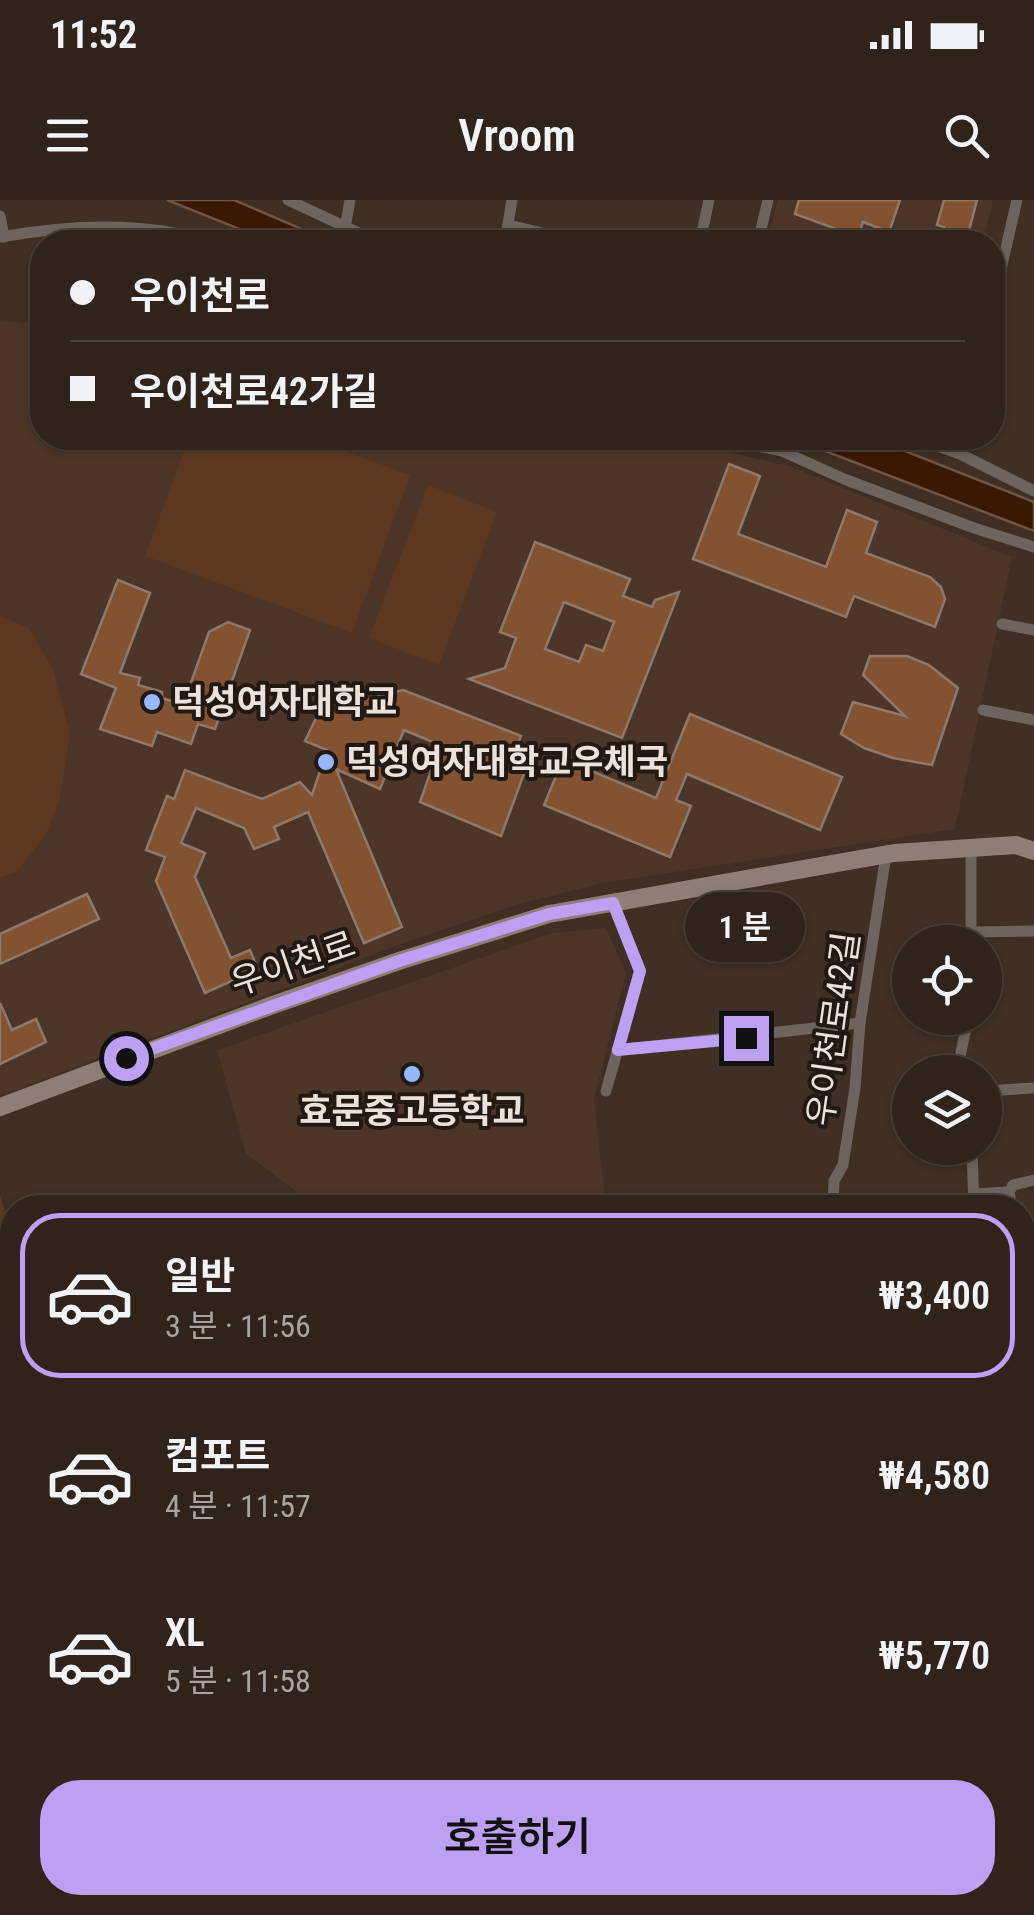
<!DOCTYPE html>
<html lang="ko">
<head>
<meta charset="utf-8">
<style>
  :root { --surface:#2f231b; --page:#3b2f28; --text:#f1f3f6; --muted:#a7a4a3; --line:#4a403a; --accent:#bca0f2 }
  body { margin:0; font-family:"Roboto Condensed","Noto Sans KR",sans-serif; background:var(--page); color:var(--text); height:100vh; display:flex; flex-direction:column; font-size:38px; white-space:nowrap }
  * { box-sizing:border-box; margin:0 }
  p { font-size:32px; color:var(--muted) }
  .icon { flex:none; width:55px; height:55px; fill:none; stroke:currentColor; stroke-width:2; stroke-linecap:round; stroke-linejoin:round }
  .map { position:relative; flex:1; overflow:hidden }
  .side { position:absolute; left:0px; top:995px; width:1035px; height:720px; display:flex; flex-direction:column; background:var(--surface); border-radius:40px 40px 0 0; box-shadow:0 2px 8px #0004,0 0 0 2px var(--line) }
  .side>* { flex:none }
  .banner { position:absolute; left:30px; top:30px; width:975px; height:220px; border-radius:40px; box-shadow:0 2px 8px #0004,0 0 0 2px var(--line); display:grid; align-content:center; height:220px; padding:0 40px; background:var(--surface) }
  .fabs { position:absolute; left:892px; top:725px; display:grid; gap:20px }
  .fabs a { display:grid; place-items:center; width:110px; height:110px; border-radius:50%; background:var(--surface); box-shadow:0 2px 8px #0004,0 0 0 2px var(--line); font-size:50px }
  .end { position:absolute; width:45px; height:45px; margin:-22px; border:12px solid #bca0f2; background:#111; box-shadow:0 0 0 5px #111 }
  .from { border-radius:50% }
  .bubble { position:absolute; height:70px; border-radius:35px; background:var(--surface); box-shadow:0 2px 8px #0004,0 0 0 2px var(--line); font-size:32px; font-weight:600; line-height:70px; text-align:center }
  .banner b { display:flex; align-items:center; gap:35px; height:95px; font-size:38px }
  .banner b+b { border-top:2px solid var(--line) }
  .banner i { width:25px; height:25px; background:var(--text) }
  ul { padding:18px 0 0; list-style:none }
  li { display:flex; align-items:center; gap:30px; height:165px; margin:0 20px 15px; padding:0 20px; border:5px solid transparent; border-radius:40px }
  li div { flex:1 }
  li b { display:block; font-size:38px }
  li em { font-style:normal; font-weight:600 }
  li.active { border-color:var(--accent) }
  li>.icon { width:90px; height:90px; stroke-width:1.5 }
  .button { display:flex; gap:20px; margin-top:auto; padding:20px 40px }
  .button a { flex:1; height:115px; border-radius:40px; background:var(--accent); color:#111; font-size:40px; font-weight:600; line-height:115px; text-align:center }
  .status { display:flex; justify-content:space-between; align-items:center; height:70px; padding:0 50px; background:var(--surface); direction:ltr }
  .status svg { height:28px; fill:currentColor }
  header { display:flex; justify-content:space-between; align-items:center; height:130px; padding:0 40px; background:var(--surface); font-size:45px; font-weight:600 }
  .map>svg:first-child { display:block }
  .built { fill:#4c3629 }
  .green { fill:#5e391f }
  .water { fill:#3a1900; stroke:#6f5542; stroke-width:2.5 }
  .building { fill:#835231; stroke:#8c796c; stroke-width:2.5; fill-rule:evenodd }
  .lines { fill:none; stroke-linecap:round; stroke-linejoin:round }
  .street { stroke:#6d645f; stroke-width:11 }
  .secondary { stroke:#8d7f77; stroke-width:18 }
  .route { stroke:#bca0f2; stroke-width:12 }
  .poi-dot { fill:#94b7fd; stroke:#201914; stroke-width:4 }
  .labels { text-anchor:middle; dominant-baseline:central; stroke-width:8; stroke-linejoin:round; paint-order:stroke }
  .poi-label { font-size:35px; font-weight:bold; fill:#ece1db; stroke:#201914; text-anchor:start }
  .street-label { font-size:35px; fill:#ece1db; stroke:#201914 }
</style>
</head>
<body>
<div class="status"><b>11:52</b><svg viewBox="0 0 49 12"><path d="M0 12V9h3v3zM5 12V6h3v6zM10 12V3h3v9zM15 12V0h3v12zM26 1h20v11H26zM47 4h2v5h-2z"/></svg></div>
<header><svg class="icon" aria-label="menu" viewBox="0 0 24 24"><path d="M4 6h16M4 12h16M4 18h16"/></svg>Vroom<svg class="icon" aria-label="search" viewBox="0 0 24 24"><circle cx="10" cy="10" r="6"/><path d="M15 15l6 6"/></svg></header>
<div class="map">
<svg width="1034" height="1715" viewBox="0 0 1034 1715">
  <rect width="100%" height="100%" fill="#3f2f24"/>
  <g class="built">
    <path d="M778,0H993L983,42H767Z"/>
    <path d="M0,121L42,124V238H606L718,250L789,266L1012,357L955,629L603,683L518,704L401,744L0,896Z"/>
    <path d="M606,728L626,773L594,899L606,1007H317L246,954L217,850L552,733Z"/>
  </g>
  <g class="green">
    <path d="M189,238H308L410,275L352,433L145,356Z"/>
    <path d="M428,285L497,312L439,465L369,438Z"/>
    <path d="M0,416L29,428L53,469L70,534L59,602L45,636L16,672L0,677Z"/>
    <path d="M0,996L12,1031V1364L0,1367Z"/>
    <path d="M1025,1293H1034V1715H596L602,1702H1022Z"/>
  </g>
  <g class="water">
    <path d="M167,0H234L332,42H272Z"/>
    <path d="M791,238H872L1034,302V331Z"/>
  </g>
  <g class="building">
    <path d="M799,0H900L889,32L863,22L858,37L795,14Z"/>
    <path d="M944,0H977L966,42H940L944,27L937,25Z"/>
    <path d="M729,264L760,276L738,334L826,367L847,310L877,322L866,353L930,377L941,387L945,399L935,427L854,396L846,417L693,359Z"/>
    <path d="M535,342L630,379L623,396L652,407L655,400L679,392L622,538L469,479L505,468L516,438L500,432ZM564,402L614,422L603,451L586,445L579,462L545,449Z"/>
    <path d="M118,380L150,393L120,473L140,478L138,485L162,492V498L183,505L209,432L228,422L250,430L215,529L198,524L191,544L157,532L152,546L100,529L116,488L81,474Z"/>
    <path d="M870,456H907L929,465L958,488L932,565L893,558L864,548L841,534L853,502L905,516L863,475Z"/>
    <path d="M403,490L521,536L510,564L525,571L501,636L420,602L440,545L404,530L380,589L336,569L402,727L364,743L308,612L274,627L279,639L254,649L244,628L196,608L181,643L205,653L195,677L231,758L250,750L258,769L205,793L156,681L165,657L146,650L167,596L174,599L185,570L262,599L300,582L312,595L327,550L305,541L329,491L356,502Z"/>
    <path d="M690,514L842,577L820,630L687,574L676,600L691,606L670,657L544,605L563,559L656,598Z"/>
    <path d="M87,694L99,719L0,764V734Z"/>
    <path d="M0,803L12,830L36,819L46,842L0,864Z"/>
  </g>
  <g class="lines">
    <g class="street">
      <path d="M288,0L378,42"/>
      <path d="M0,16L4,37"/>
      <path d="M508,25L582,42"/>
      <path d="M345,28L350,0"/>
      <path d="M0,37C68,25 143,20 210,42"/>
      <path d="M505,42L512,0"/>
      <path d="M700,42L709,0"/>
      <path d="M758,42L768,0"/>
      <path d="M992,108L1017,0"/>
      <path d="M717,238L782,251L844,279L974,328L1034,347"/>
      <path d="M915,238L960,254L1034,291"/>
      <path d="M1002,424L1034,430"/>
      <path d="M983,510L1034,520"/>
      <path d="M971,648V742"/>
      <path d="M972,732L1034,731"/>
      <path d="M617,850L860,823"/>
      <path d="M957,872L968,818"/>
      <path d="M606,891L640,771L613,703"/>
      <path d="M985,891L1034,888"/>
      <path d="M972,948L974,1008"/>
      <path d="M1009,992L1012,1008"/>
      <path d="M974,994L1009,992L1013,985L1034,980"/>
      <path d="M833,1008L834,981L843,965L855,888L860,823L886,655"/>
      <path d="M1023,1081L1034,1105"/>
      <path d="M1022,1176L1034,1174"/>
      <path d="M1022,1246L1034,1244"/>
      <path d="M0,1442L12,1449"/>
      <path d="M0,1502L12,1493"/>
      <path d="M0,1572L12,1567"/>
      <path d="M0,1644L12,1697"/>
      <path d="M14,1702L17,1715"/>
      <path d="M115,1702L118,1715"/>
      <path d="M191,1702L194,1715"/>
      <path d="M521,1702L562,1715"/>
      <path d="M201,1715L251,1702"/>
      <path d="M471,1715L480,1702"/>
      <path d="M579,1715L591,1702"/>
    </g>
    <path class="secondary" d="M0,907L270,806L402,760L549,714L894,653L1016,645L1034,651"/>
  </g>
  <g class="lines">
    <path class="route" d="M126,858L402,760L549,714L613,703L640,771L618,850L746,838"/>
  </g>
  <g class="poi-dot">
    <circle cx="152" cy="502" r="10"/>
    <circle cx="326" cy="562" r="10"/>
    <circle cx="412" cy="874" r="10"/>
  </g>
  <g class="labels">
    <g class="poi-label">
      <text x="172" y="502">덕성여자대학교</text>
      <text x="346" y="562">덕성여자대학교우체국</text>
      <text x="412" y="911" text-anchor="middle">효문중고등학교</text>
    </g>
    <g class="street-label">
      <text transform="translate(293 764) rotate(-19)">우이천로</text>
      <text transform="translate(834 829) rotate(-82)">우이천로42길</text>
    </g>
  </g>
</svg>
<div class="fabs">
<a><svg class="icon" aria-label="locate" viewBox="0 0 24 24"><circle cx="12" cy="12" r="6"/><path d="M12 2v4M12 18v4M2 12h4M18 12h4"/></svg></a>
<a><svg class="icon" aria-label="layers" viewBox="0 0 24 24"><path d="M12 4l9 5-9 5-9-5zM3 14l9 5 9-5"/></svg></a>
</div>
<i class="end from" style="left:126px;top:858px"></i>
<i class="end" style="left:746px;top:838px"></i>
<div class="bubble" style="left:685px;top:692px;width:120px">1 분</div>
<div class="banner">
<b><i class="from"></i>우이천로</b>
<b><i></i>우이천로42가길</b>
</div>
<section class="side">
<ul>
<li class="active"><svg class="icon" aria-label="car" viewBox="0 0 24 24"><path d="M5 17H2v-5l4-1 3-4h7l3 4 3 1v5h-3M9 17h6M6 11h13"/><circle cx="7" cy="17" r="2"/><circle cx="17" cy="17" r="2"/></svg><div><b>일반</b><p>3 분 · 11:56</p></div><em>₩3,400</em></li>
<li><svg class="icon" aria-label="car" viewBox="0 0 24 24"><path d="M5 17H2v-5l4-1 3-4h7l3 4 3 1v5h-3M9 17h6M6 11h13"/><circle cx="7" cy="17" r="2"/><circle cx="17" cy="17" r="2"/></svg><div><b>컴포트</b><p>4 분 · 11:57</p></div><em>₩4,580</em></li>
<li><svg class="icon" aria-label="car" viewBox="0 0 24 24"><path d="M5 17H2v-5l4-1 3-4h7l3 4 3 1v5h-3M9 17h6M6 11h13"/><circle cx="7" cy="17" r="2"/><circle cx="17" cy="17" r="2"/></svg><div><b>XL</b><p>5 분 · 11:58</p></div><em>₩5,770</em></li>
</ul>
<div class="button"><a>호출하기</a></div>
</section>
</div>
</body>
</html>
